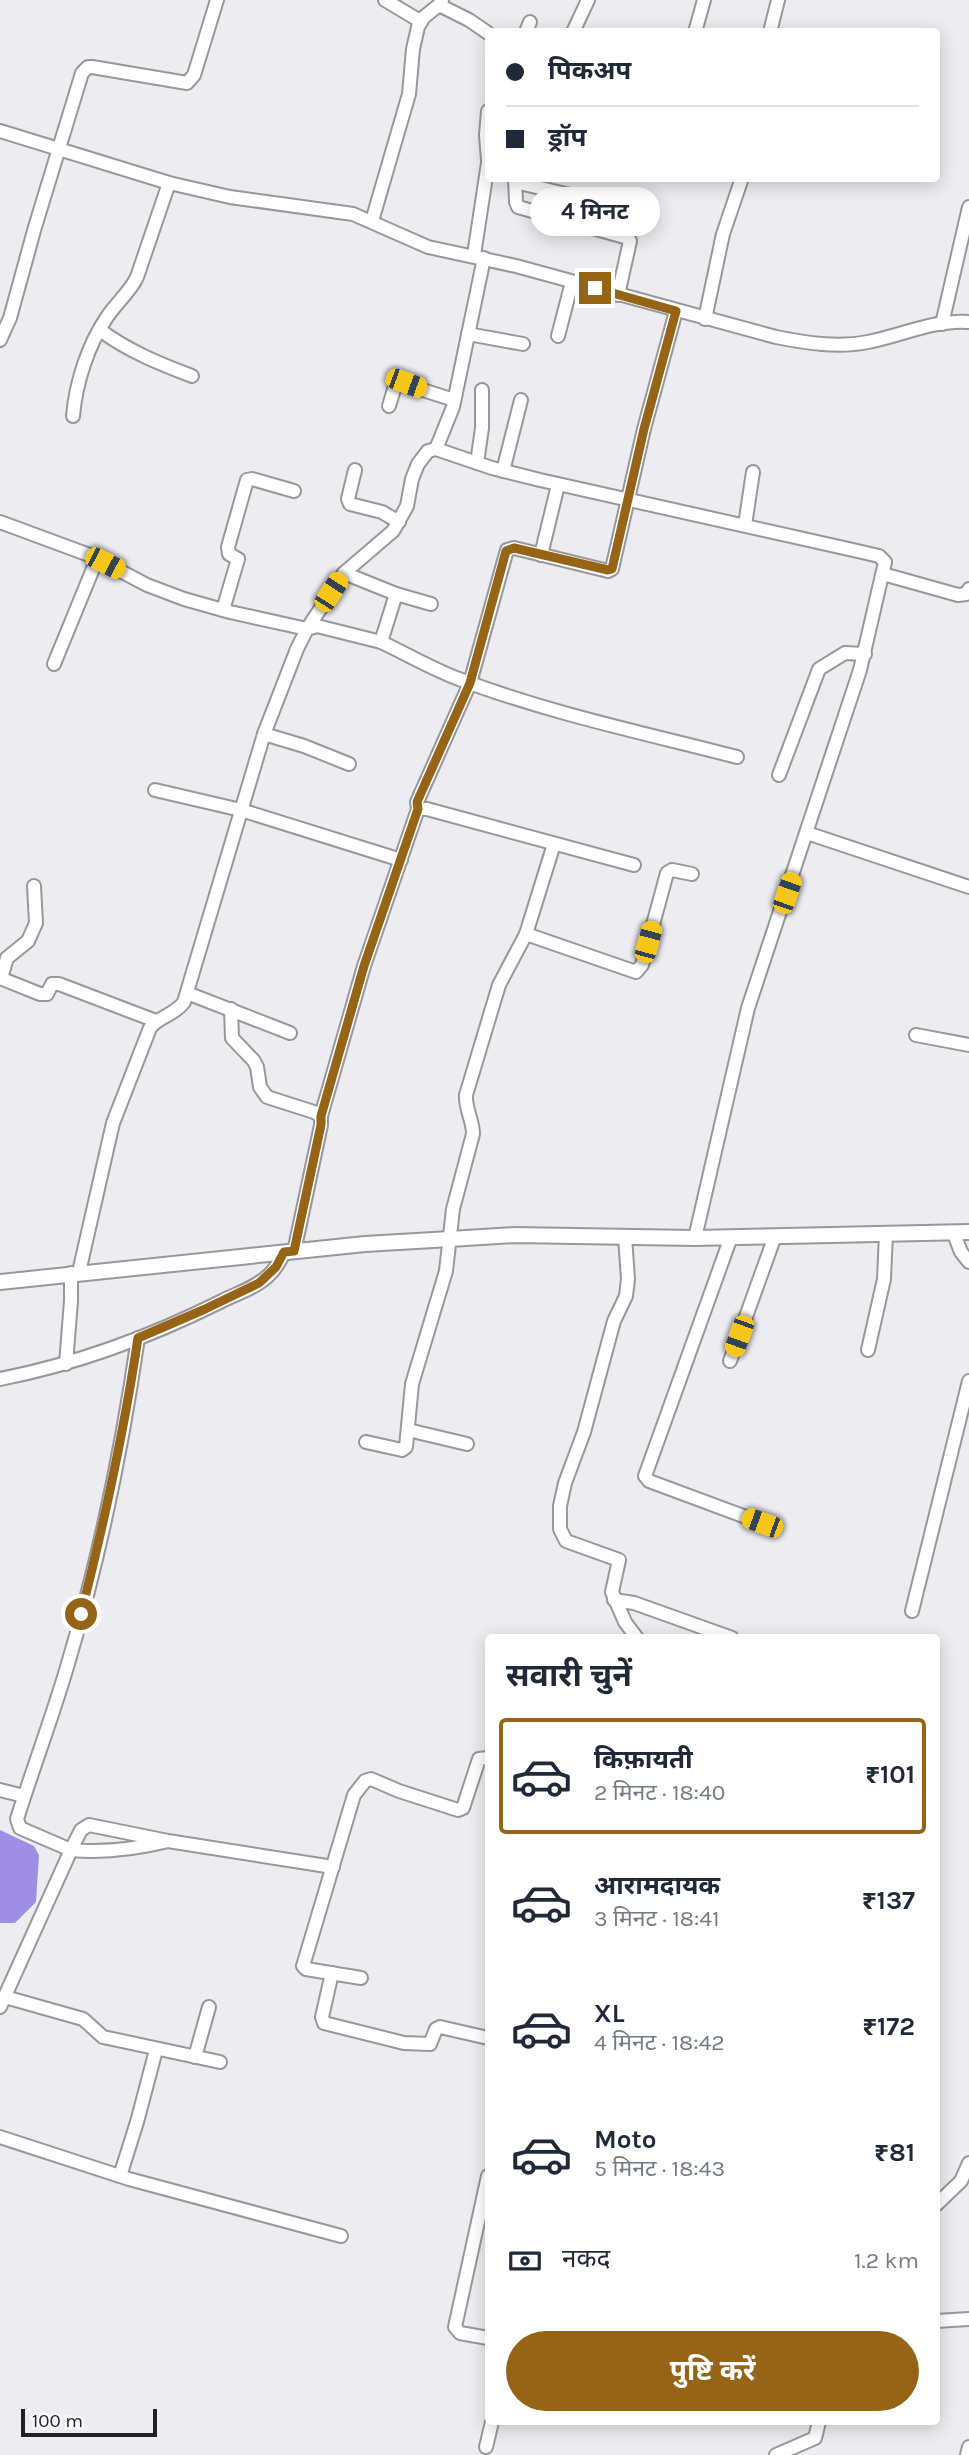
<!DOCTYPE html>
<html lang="hi">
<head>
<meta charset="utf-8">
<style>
  :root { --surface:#fff; --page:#f6f6f7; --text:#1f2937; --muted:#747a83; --line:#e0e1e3; --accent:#966416 }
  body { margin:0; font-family:Karla,"Noto Sans Devanagari",sans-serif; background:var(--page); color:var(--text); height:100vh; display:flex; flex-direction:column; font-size:26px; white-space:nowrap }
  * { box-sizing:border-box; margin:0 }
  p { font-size:23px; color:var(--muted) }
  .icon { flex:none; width:38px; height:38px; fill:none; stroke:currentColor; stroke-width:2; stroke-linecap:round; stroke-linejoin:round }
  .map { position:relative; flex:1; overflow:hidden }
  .panel { position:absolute; left:485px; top:1634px; width:455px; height:791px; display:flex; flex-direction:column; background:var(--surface); border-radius:7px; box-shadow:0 4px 18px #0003 }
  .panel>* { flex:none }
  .banner { position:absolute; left:485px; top:28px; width:455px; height:154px; border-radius:7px; box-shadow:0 4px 18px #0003; display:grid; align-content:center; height:154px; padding:0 21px; background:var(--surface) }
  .scale { position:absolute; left:21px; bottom:18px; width:136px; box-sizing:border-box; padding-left:7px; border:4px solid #212123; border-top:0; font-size:19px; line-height:24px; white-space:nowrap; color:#212123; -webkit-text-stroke:5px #fafafe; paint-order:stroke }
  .end { position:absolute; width:32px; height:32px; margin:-16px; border:9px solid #966416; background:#fff; box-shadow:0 0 0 4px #fff }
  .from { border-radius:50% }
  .bubble { position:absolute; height:49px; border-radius:24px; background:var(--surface); box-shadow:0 4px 18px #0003; font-size:23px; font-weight:700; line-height:49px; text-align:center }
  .car { position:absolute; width:21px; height:42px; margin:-21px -10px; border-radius:9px; box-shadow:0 0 5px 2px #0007; background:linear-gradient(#f5c518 24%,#345 0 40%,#f5c518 0 76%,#345 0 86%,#f5c518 0) }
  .banner b { display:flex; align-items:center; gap:24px; height:66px; font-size:26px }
  .banner b+b { border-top:2px solid var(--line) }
  .banner i { width:18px; height:18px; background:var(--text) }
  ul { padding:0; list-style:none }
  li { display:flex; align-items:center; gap:21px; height:116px; margin:0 14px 10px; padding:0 7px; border:4px solid transparent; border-radius:7px }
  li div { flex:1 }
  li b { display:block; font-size:26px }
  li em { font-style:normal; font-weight:700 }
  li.selected { border-color:var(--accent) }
  li>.icon { width:63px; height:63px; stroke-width:1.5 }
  h2 { padding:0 21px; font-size:32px; line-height:84px }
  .pay { display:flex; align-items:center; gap:18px; height:77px; padding:0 21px; font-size:26px }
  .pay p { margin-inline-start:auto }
  .cta { display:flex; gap:14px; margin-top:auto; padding:14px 21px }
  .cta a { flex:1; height:80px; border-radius:42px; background:var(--accent); color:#fff; font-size:28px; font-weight:700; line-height:80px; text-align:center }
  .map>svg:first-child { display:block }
  .water { fill:#9e8fe5 }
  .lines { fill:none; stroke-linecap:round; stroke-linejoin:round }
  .minor-casing { stroke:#98979b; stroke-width:16 }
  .major-casing { stroke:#98979b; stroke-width:18 }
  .minor { stroke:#fff; stroke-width:12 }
  .major { stroke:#fff; stroke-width:14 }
  .route { stroke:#966416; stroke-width:9 }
</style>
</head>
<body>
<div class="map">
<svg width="969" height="2455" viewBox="0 0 969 2455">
  <rect width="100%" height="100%" fill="#ededf1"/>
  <path class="water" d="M0,1830L34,1846L39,1855L36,1902L15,1923H0Z"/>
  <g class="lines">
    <defs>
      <g id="minor">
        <path d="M385,0L420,21"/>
        <path d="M439,5L469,20L488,33"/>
        <path d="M526,32L530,22"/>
        <path d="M573,32L588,0"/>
        <path d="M695,32L704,0"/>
        <path d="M770,32L778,0"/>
        <path d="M488,111L486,135L488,160"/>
        <path d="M0,131L169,183L230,197L353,214L428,247L516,266L776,337C806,343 838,348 868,342C900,336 936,319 969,322"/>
        <path d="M515,178L516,202L518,207L628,238L630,241L618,295"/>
        <path d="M515,182L621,207"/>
        <path d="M372,221L409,94L413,49L418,27L424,17L439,5L442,0"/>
        <path d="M474,255L488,163"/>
        <path d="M705,319L723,234L742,178"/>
        <path d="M942,324L969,207"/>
        <path d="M100,330C128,351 160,364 192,376"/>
        <path d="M468,334L523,344"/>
        <path d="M558,336L572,282"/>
        <path d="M0,340L10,318L35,227L82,73L88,67H92L187,83L194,75L217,0"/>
        <path d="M389,406L395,386L401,383L454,400"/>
        <path d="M73,416C76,382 88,345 107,317C117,302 130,292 137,277L169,183"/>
        <path d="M436,449L492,468L540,480L853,550L879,556L885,562L860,670L748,1008L695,1238"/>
        <path d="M477,463L482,428V390"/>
        <path d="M355,470L348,499L350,504L382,512L399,522"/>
        <path d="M503,471L521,400"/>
        <path d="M0,522L92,556L147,585L184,599L230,612L307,629L317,626L381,642"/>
        <path d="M745,525L753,472"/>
        <path d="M541,555L558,485"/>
        <path d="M344,573L396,594L381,642C407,654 432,669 459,679C549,713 644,733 737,757"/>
        <path d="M883,574L958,595L966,594L969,589"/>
        <path d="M396,594L431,604"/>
        <path d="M223,610L238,559L229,554L228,547L247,480L252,479L294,491"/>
        <path d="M54,664L97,559"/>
        <path d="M264,734L304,746L349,764"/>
        <path d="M779,775L819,669L845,653L865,654"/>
        <path d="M155,790L241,810L401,860"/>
        <path d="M418,809L417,802L470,683L507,550L514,548L608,571L612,569L644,429L676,311"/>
        <path d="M807,833L969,887"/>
        <path d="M526,934L636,972L642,965L667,873L672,870L692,874"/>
        <path d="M0,978L40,994H47L52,984H59L156,1021"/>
        <path d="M1,978L7,958L28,941L36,923L34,886"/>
        <path d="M187,993L290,1033"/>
        <path d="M231,1009L232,1038L254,1061L257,1067L260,1087L267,1097L314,1112L321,1116V1125L294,1252"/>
        <path d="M916,1035L969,1045"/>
        <path d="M321,1116L364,966L418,809H427L634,865"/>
        <path d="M954,1234L961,1252L969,1262"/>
        <path d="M625,1237L628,1279L626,1296L614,1321L584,1432L565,1483L560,1506V1529L566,1541L619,1560L612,1592L625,1622L637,1638"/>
        <path d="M731,1237L645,1476L649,1481L762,1523"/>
        <path d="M79,1272L113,1123L150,1028C159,1016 175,1015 184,1002L264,734L297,649L307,629L344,573L393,531L407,506L412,479L418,464L428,451L436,449L453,407L484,258"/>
        <path d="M868,1350L884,1279L886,1234"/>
        <path d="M730,1361L775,1236"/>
        <path d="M66,1364L71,1301V1273"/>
        <path d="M0,1379C77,1364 152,1336 222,1301C238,1293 257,1287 269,1275C276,1269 280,1260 284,1253"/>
        <path d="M408,1430L467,1444"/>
        <path d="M366,1442L402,1450L406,1447L412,1384L446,1271L453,1209L473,1134C473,1120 465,1109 466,1095L499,985L526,934L554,844"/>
        <path d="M614,1600L634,1603L732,1638"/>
        <path d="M912,1611L969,1381"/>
        <path d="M0,1790L24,1796"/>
        <path d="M168,1841C136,1849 105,1853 71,1850L81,1830L89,1825L168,1841L333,1867"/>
        <path d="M332,1973L322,2017L324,2023L404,2043L430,2044L436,2029L440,2027L488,2038"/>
        <path d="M361,1978L306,1969L303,1966L354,1795L365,1781L371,1779L399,1791L458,1810L463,1808L479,1759L488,1758"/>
        <path d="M5,1997L83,2019L103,2037L220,2062"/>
        <path d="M0,2007L71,1850L20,1828L17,1819C33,1768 52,1718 67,1667C99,1560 122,1449 138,1338"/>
        <path d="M195,2057L209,2007"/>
        <path d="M0,2137L129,2179L341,2236"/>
        <path d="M120,2176L137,2122L156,2050"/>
        <path d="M488,2176L455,2327L460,2333L488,2338"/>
        <path d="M936,2205L961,2181L969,2163"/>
        <path d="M936,2321L969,2319"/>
        <path d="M486,2447L492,2422"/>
        <path d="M776,2455L815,2438L819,2422"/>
        <path d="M967,2455L969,2447"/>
      </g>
      <path id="major" d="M0,1282L365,1244L450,1239L515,1235L695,1238L969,1232"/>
    </defs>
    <use href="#minor" class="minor-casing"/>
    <use href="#major" class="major-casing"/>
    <use href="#minor" class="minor"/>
    <use href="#major" class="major"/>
  </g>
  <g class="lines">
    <path class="route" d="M81,1614C104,1523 124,1431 138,1338L203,1310L259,1283L276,1267L284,1252L294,1251L321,1125V1116L364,966L418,809L417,802L470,683L506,551L514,548L608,570L612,569L644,429L676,311L595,288"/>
  </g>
</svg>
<div class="scale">100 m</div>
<i class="end from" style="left:81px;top:1614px"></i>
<i class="end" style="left:595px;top:288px"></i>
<div class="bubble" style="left:530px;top:187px;width:130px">4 मिनट</div>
<i class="car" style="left:406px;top:383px;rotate:110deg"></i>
<i class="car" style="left:105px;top:563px;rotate:117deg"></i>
<i class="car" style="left:331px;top:592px;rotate:33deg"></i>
<i class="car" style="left:787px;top:893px;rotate:19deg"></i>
<i class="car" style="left:648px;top:942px;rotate:15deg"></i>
<i class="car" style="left:739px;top:1336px;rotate:200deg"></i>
<i class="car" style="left:762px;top:1523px;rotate:290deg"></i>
<div class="banner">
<b><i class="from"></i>पिकअप</b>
<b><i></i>ड्रॉप</b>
</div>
<section class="panel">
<h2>सवारी चुनें</h2>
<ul>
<li class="selected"><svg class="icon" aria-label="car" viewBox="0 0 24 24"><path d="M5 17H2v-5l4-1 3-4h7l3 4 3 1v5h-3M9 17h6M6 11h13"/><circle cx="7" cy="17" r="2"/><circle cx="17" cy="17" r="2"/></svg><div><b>किफ़ायती</b><p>2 मिनट · 18:40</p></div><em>₹101</em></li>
<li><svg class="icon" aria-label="car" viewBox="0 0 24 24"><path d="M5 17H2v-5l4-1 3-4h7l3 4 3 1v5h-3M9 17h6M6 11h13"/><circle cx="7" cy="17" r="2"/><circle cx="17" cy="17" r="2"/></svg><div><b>आरामदायक</b><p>3 मिनट · 18:41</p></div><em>₹137</em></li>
<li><svg class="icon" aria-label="car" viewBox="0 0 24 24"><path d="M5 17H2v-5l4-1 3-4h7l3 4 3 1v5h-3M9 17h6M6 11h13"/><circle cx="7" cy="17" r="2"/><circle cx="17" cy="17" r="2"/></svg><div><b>XL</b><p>4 मिनट · 18:42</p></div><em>₹172</em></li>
<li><svg class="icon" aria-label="car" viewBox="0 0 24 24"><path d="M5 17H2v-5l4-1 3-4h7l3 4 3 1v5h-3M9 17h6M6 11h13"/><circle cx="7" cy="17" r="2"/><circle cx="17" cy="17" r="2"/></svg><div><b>Moto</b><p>5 मिनट · 18:43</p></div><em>₹81</em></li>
</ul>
<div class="pay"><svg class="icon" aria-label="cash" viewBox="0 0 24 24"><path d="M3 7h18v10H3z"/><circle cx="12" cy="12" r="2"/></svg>नकद<p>1.2 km</p></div>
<div class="cta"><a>पुष्टि करें</a></div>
</section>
</div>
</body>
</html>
